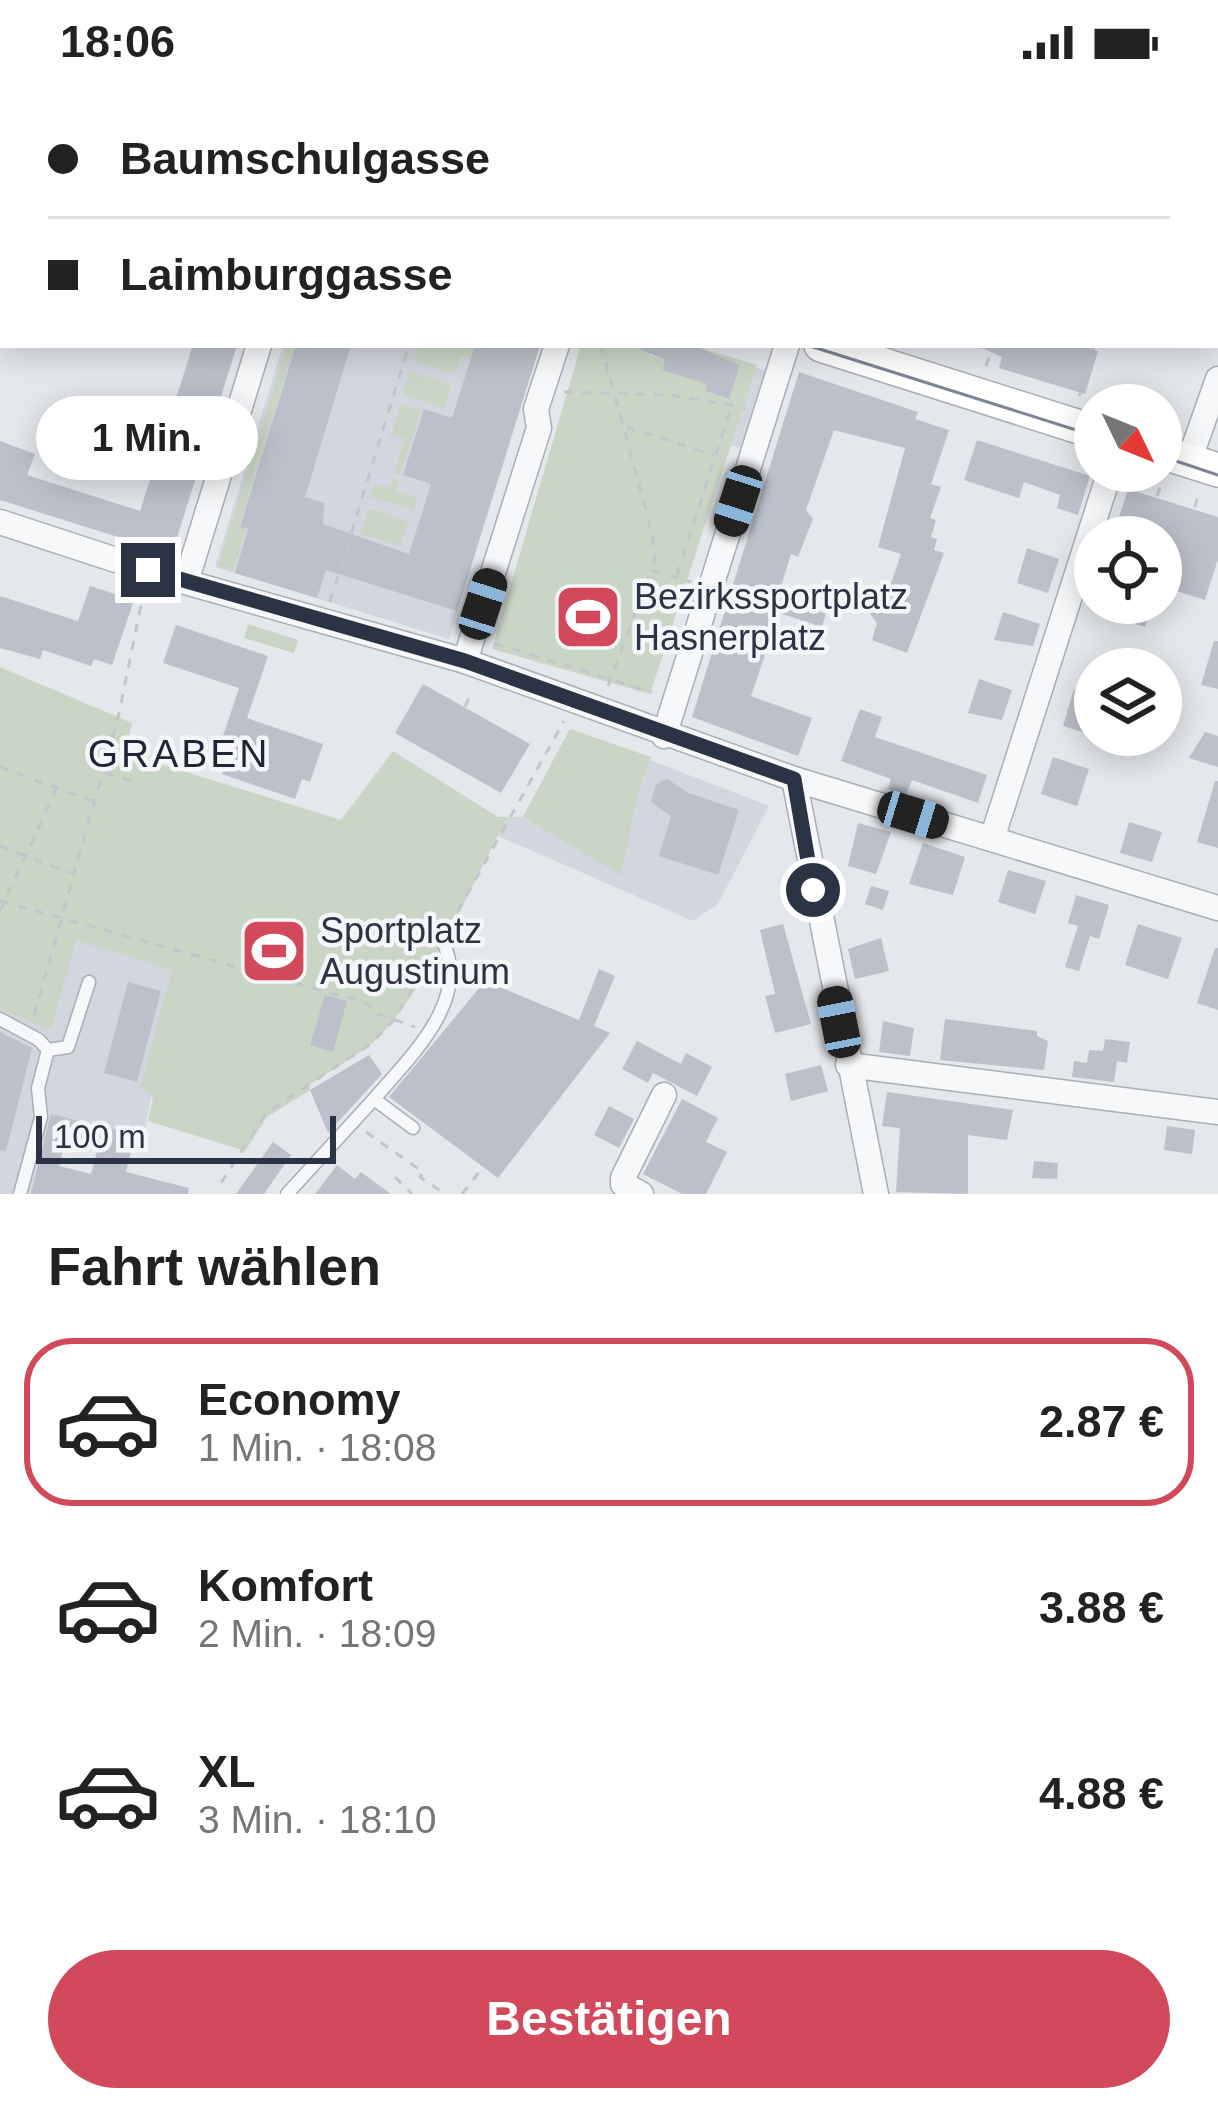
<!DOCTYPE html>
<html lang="de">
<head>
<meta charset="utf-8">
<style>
  :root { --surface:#fff; --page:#f6f6f6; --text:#222; --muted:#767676; --line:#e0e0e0; --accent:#d1495b }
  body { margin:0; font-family:Helvetica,sans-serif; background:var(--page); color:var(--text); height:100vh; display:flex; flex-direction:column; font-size:45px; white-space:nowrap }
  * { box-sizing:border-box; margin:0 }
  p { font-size:39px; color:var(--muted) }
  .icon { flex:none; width:66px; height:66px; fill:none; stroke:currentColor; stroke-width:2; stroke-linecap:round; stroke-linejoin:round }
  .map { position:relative; height:1110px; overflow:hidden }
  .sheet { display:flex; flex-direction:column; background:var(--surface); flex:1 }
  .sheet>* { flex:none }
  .banner { position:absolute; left:0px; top:0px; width:1218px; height:264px; box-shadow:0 6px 30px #0003; display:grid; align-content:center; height:264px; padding:0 48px; background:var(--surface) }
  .needle { width:78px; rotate:133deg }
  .buttons { position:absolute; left:1074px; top:300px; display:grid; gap:24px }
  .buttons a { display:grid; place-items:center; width:108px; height:108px; border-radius:50%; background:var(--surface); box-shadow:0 6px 30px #0003; font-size:60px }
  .scale { position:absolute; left:36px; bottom:30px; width:300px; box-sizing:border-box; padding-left:12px; border:6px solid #2b3445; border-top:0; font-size:33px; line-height:42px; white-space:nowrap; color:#2b3445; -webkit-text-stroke:9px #f4f6f9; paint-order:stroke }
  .end { position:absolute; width:54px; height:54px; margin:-27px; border:15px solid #2b3445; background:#fff; box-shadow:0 0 0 6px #fff }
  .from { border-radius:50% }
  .bubble { position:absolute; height:84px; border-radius:42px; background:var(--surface); box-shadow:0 6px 30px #0003; font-size:39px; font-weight:800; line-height:84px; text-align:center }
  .car { position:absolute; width:36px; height:72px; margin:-36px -18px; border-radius:15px; box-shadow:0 0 9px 3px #0007; background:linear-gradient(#222 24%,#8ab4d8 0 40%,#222 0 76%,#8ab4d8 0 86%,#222 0) }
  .banner b { display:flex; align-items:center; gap:42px; height:114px; font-size:45px }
  .banner b+b { border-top:3px solid var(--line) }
  .banner i { width:30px; height:30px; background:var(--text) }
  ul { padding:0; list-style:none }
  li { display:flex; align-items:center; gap:36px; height:168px; margin:0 24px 18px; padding:0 24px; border:6px solid transparent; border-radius:48px }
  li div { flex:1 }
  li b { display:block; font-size:45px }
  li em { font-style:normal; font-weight:800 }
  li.on { border-color:var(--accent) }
  li>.icon { width:108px; height:108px; stroke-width:1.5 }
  h2 { padding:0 48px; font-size:54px; line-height:144px }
  .primary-button { display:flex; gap:24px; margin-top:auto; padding:24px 48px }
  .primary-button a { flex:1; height:138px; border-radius:72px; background:var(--accent); color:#fff; font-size:48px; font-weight:800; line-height:138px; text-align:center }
  .status { display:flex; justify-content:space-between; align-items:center; height:84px; padding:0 60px; background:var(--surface); direction:ltr }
  .status svg { height:33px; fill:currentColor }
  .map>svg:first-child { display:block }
  .built { fill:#d2d6de }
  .green { fill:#c9d6c5; fill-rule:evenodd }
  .building { fill:#bbc0ca; fill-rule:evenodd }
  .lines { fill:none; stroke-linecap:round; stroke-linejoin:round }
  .lane-casing { stroke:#a9aeb7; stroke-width:15 }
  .street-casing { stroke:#a9aeb7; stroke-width:27 }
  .secondary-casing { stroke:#a9aeb7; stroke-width:36 }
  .path { stroke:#c2c5cb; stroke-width:3; stroke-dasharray:9 9; stroke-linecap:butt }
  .lane { stroke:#f7f8fa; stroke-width:12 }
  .street { stroke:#f7f8fa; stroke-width:24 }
  .secondary { stroke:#fff; stroke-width:33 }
  .tram { stroke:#7d8696; stroke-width:3 }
  .route { stroke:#2b3445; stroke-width:15 }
  .labels { text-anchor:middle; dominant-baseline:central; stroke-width:9; stroke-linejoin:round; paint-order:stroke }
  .poi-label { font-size:36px; fill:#2b3445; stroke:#f4f6f9; text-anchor:start }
  .neighbourhood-label { font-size:39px; letter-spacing:3px; fill:#1d2536; stroke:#f4f6f9 }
</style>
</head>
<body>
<div class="status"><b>18:06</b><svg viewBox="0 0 49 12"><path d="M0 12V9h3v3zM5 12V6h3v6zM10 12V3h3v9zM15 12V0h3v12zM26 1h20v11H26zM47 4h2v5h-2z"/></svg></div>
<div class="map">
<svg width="1218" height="1110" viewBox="0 0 1218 1110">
  <rect width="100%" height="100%" fill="#e4e7ec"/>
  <g class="built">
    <path d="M283,261H540L449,555L215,483Z"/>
    <path d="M744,280L771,288L746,366L720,358Z"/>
    <path d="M570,645L769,722L718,820L693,837L498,752L508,733H523Z"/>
    <path d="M75,855L173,886L141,1070L67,1051L52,1110H0V925L51,945Z"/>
  </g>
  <g class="green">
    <path d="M287,261H295L239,442L246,446L233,487L218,482Z"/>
    <path d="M419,261H470L494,268L490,280L461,272L455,290L414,277Z"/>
    <path d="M581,261H653L650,271L665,276L662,286L681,292L691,261L757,281L650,610L492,565ZM716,273L740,281L728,315L705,307Z"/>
    <path d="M410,288L452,301L444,324L403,311Z"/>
    <path d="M401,320L421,326L400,391L394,390L405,355L394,351L388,362Z"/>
    <path d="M393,395L399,396L396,407L417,414L413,425L371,413L375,400L390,404Z"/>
    <path d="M368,425L408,437L401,462L360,450Z"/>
    <path d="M248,540L298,556L294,569L244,554Z"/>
    <path d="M0,583L132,639L125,669L341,736L393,667L498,733H508C476,792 421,918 372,959C353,975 329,987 309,1001L310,1006L267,1033L245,1067L148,1037L153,1014L141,1002L172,886L76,856L51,946L0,925Z"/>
    <path d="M570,645L651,673L637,712L621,791L523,733Z"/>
  </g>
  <g class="building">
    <path d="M193,261H237L172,470L0,416V357L35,370L27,391L140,427Z"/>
    <path d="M296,261H351L305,413L324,419L323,440L409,470L431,400L403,391L424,325L452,334L475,261H540L457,527L326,486L317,514L235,489L248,445L240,443Z"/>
    <path d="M630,261H691L740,281L729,315L705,307L707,300L662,286L665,276Z"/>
    <path d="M975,261H1079L1098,267L1085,310L999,284L1002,273Z"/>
    <path d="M799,288L918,328L915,335L949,346L931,400L941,403L930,434L936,436L931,453L937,455L934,466L944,469L907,569L872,556L877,539L868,527L882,526L901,470L878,463L905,364L834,346L806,426L813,435L798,473L791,470L778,512L826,530L822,543L779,529L751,612L812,634L798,672L692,633Z"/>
    <path d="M977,356L1090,392L1078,431L1057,424L1060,411L1024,398L1019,414L964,396Z"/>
    <path d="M1128,405L1218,433V475L1205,516L1161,502V453L1115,446Z"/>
    <path d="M1027,464L1059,475L1048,509L1017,499Z"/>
    <path d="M90,502L134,516L112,581L94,575L91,582L43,566L40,575L0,564V512L78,537Z"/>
    <path d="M1115,519H1153L1145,543L1110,532Z"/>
    <path d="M1003,528L1040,540L1033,562L994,556Z"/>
    <path d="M176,541L268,572L247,634L323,660L310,698L302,695L295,715L222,690L228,671L218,667L239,604L163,579Z"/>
    <path d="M1214,557H1218V605L1201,601Z"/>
    <path d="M979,595L1012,606L1002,636L968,629Z"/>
    <path d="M423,600L530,660L501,709L395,649Z"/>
    <path d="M1074,605L1095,612V652L1063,642Z"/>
    <path d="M860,625L882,633L875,653L987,691L978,719L912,696L906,711L888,705L891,695L841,677Z"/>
    <path d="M1205,648L1218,652V683L1189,674Z"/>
    <path d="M1053,673L1089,685L1077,722L1041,710Z"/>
    <path d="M667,695L689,709L739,726L718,791L659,772L671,732L651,718L656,700Z"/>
    <path d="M1215,697H1218V764L1197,758Z"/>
    <path d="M1129,738L1162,748L1152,778L1120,769Z"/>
    <path d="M858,739L891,748L876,790L848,782Z"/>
    <path d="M923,759L965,773L953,811L909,800Z"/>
    <path d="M1008,786L1046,797L1035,830L998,818Z"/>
    <path d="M871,802L889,807L883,826L865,820Z"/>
    <path d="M1076,811L1109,821L1099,855L1090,852L1079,887L1065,883L1078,842L1068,839Z"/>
    <path d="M783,840L811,940L775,949L765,912L775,910L760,846Z"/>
    <path d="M1138,840L1182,854L1168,895L1125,881Z"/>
    <path d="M881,854L889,887L855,895L848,865Z"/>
    <path d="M1215,864H1218V926L1197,919Z"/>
    <path d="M599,885L615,892L594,942L610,949L498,1094L389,1013L485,897L579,936Z"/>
    <path d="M128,898L161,907L137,998L104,989Z"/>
    <path d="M325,911L347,917L333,968L310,961Z"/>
    <path d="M945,935L1037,947V952L1048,957L1044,986L940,976Z"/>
    <path d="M883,937L914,944L910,972L879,968Z"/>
    <path d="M0,948L32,964L6,1067L0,1066Z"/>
    <path d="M1105,955L1130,958L1127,979L1117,977L1114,998L1072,993L1074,977L1087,979L1089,966L1103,967Z"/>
    <path d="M637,957L681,980L686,969L712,983L697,1012L653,989L648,999L622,985Z"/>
    <path d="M369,971L382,990L328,1049L310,1006Z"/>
    <path d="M821,981L828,1007L791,1017L785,990Z"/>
    <path d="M887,1008L1013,1026L1007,1056L968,1051V1110L896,1108L900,1044L882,1042Z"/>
    <path d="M682,1015L718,1034L706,1058L727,1068L706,1110H682L643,1090Z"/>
    <path d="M609,1022L634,1035L619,1064L594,1051Z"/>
    <path d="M51,1030L135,1051L126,1088L189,1104L188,1110H31ZM67,1051L99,1059L91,1090L59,1082Z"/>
    <path d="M1167,1042L1195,1046L1192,1070L1164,1066Z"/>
    <path d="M273,1058L291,1071L264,1110H236Z"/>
    <path d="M1034,1077L1058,1079L1057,1095L1032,1094Z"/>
    <path d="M337,1081L355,1095L361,1088L391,1110H315Z"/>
  </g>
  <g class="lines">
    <defs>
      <g id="lane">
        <path d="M540,0L545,3"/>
        <path d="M571,3L585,0"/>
        <path d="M0,935L39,956L48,966L38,1004L41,1033L20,1110"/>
        <path d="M48,966L68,963L89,898"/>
        <path d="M374,1015C409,974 473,915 442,856"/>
        <path d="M287,1110L374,1015L413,1044"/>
      </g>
      <g id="street">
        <path d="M750,3L751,0"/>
        <path d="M0,77L3,71"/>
        <path d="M1189,377L1218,295"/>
        <path d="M0,438L171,494L465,577L794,695L1218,824"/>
        <path d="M186,498L259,261"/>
        <path d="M465,577L539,344L536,325L557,261"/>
        <path d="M664,652L787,261"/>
        <path d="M794,695L876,1110"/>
        <path d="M992,755L1110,387"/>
        <path d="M848,981L1218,1028"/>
        <path d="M641,1110L623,1100V1094L664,1011"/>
      </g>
      <g id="secondary">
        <path d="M80,0L81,3"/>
        <path d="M821,261L1095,348"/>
        <path d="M1161,368L1218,386"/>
      </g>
    </defs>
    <use href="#lane" class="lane-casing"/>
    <use href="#street" class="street-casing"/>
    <use href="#secondary" class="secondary-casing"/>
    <g class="path">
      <path d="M1158,0L1167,3"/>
      <path d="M1215,11H1218"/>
      <path d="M1215,234L1218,235"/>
      <path d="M601,261L650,441L655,472L651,486L691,498"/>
      <path d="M1093,265L1094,261"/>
      <path d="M986,282L993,261"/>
      <path d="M564,308L670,311L745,324"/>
      <path d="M1079,312L1081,308"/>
      <path d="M626,343L714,371"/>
      <path d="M1157,412L1161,400"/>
      <path d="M1195,423L1198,411"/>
      <path d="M677,491L731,323"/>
      <path d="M330,518L409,261"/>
      <path d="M495,560L652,608"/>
      <path d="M608,602L650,488"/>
      <path d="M465,623L472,607"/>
      <path d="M0,683L92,717"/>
      <path d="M105,689L138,698"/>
      <path d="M0,762L71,789"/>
      <path d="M0,817L367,919L376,929L415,943"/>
      <path d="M0,827L56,706"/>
      <path d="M449,843L564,637"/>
      <path d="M34,931L118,634L143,511"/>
      <path d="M366,1048L423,1088L420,1093L445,1110"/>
      <path d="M395,1093L412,1110"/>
      <path d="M221,1099L266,1029L372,959L393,937L429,877"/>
      <path d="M462,1110L480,1087"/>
    </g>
    <use href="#lane" class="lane"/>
    <use href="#street" class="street"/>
    <use href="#secondary" class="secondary"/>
    <g class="tram">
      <path d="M89,0L90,3"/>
      <path d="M807,261L1095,352"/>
      <path d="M1161,372L1218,391"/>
    </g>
  </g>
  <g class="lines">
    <path class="route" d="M148,486L465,577L794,695L813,806"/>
  </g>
  <defs>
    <symbol id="stadium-square" viewBox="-11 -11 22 22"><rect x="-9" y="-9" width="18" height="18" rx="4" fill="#d1495b" stroke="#f4f6f9"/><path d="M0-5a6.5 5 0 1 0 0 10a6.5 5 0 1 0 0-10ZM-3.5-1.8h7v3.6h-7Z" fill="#fff"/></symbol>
  </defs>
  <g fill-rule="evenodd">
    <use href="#stadium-square" x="550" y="495" width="76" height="76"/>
    <use href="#stadium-square" x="236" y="829" width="76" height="76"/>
  </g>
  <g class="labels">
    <g class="poi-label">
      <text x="634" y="512">Bezirkssportplatz<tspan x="634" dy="41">Hasnerplatz</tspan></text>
      <text x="320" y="846">Sportplatz<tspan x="320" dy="41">Augustinum</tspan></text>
    </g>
    <g class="neighbourhood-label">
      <text x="179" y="669">GRABEN</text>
    </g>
  </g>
</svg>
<div class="buttons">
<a><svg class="needle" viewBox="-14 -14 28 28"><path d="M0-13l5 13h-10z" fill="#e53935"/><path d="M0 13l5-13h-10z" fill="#767676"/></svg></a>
<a><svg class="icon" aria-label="locate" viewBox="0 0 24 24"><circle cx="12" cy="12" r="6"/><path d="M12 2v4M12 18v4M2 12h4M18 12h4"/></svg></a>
<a><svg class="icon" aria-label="layers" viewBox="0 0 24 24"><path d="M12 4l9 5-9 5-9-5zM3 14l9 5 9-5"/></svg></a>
</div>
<div class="scale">100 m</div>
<i class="end from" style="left:813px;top:806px"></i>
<i class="end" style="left:148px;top:486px"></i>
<div class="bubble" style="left:36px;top:312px;width:222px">1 Min.</div>
<i class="car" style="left:738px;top:417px;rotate:198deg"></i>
<i class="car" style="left:483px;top:520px;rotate:18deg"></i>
<i class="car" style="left:913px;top:731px;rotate:107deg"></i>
<i class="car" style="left:839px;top:938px;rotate:349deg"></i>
<div class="banner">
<b><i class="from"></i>Baumschulgasse</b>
<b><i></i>Laimburggasse</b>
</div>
</div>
<section class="sheet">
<h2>Fahrt wählen</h2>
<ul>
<li class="on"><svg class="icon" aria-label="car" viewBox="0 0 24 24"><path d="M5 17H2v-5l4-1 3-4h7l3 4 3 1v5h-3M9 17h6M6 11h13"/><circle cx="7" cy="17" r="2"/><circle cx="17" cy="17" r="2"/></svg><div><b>Economy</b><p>1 Min. · 18:08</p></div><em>2.87 €</em></li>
<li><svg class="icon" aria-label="car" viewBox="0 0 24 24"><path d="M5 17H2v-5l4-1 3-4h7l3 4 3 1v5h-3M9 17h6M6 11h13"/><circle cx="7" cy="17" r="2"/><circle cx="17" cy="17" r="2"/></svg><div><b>Komfort</b><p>2 Min. · 18:09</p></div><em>3.88 €</em></li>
<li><svg class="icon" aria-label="car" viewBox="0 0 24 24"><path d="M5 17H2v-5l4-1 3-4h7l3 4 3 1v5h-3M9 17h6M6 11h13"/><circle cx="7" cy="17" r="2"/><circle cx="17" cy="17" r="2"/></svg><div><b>XL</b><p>3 Min. · 18:10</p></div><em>4.88 €</em></li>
</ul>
<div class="primary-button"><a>Bestätigen</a></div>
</section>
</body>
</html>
